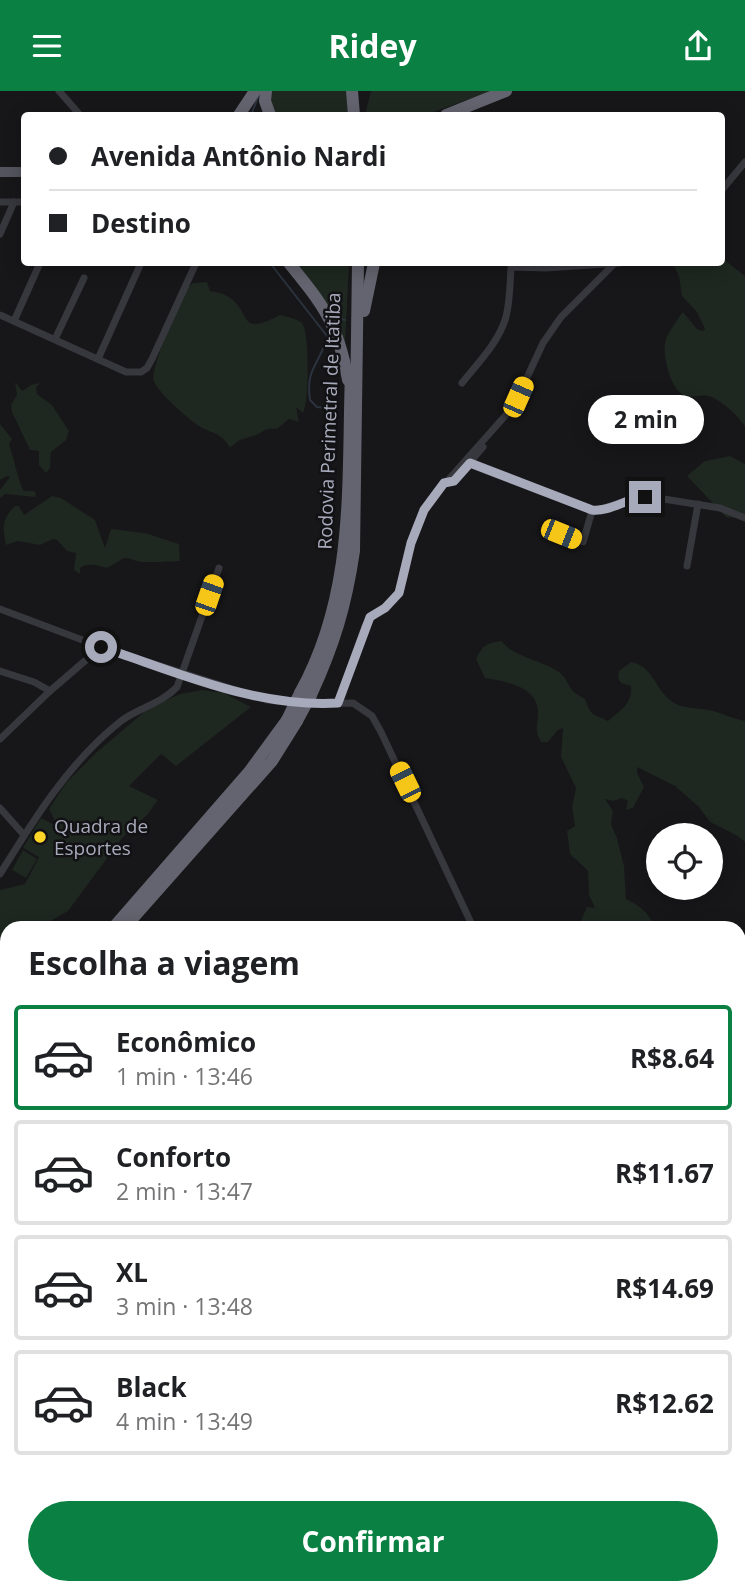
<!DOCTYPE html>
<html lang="pt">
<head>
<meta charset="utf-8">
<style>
  :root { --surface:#fff; --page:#f2f2f2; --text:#202124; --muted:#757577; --line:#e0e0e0; --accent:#0b8043 }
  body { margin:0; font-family:"Open Sans",sans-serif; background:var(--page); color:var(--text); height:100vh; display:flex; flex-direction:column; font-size:26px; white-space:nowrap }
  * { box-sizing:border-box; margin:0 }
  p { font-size:23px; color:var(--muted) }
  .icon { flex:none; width:38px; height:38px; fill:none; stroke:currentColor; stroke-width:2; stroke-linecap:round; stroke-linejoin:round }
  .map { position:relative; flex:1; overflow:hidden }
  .panel { position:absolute; left:0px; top:830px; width:746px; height:674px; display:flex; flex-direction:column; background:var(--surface); border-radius:21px 21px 0 0; box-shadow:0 4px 18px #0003 }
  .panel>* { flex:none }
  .top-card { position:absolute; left:21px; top:21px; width:704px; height:154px; border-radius:7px; box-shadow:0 4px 18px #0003; display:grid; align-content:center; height:154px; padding:0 28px; background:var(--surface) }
  .controls { position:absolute; left:646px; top:732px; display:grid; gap:14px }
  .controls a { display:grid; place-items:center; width:77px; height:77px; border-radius:50%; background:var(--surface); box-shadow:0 4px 18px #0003; font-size:35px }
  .end { position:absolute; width:32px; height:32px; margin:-16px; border:9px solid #a7aaba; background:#111; box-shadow:0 0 0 4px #111 }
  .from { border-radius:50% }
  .bubble { position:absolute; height:49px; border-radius:24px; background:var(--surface); box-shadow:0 4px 18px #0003; font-size:23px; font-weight:700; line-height:49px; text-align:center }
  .car { position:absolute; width:21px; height:42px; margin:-21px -10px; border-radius:9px; box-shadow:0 0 5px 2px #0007; background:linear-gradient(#f5c518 24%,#345 0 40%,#f5c518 0 76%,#345 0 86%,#f5c518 0) }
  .top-card b { display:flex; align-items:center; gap:24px; height:66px; font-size:26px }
  .top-card b+b { border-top:2px solid var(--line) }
  .top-card i { width:18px; height:18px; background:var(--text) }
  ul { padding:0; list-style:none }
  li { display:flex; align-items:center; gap:21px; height:105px; margin:0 14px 10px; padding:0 14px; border:4px solid var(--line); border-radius:7px }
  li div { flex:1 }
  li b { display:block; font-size:26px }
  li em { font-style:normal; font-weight:700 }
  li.current { border-color:var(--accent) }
  li>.icon { width:63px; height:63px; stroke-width:1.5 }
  h2 { padding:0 28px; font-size:32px; line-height:84px }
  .action { display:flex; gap:14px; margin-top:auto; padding:14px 28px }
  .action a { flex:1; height:80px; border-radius:42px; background:var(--accent); color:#fff; font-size:28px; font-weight:700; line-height:80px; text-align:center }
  header { display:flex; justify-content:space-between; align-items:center; height:91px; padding:0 28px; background:var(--accent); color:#fff; font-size:32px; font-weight:700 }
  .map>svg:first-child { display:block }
  .green { fill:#1e2720 }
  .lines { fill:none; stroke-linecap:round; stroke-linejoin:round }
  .stream { stroke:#2b333e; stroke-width:2 }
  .street { stroke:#37373e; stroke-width:7 }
  .primary { stroke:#53545d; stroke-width:10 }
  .highway { stroke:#63646f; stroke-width:12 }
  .highway-bridge { stroke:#63646f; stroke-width:12 }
  .route { stroke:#a7aaba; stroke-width:9 }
  .poi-dot { fill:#ffd528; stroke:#121114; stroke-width:2.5 }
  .labels { text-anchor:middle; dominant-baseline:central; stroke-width:5; stroke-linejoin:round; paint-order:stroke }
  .street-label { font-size:19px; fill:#a7aaba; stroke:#121114 }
  .poi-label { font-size:19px; fill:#a7aaba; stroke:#121114; text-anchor:start }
</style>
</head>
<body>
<header><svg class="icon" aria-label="menu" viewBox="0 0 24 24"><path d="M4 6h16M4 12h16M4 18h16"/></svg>Ridey<svg class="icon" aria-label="share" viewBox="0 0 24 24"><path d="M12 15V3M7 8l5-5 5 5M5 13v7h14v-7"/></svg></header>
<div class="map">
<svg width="745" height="1503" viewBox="0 0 745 1503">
  <rect width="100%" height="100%" fill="#171619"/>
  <g class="green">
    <path d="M268,0H349L350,24H272Z"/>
    <path d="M371,0H492L425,24H365Z"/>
    <path d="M721,166L745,185V336C741,327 718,306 708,305C699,303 691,309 682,303C670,296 661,261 666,248C667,244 680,224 683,221L697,238L703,240L705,238L697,221L682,205L679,185L672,172H721Z"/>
    <path d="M292,172H349L345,254Z"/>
    <path d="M207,191L210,200C216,201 222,202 227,205C253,220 236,247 280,224C287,226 296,227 302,232C310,241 309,312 303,322L296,316L299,331L289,328L277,338C264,337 266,340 256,344C243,349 241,346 230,357C220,339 211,344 196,333C185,325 160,303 154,291C148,279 181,212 188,196L193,192Z"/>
    <path d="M15,291L22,300L31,294L40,292L36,296L37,303L52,314L69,340L66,349L51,361L50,377L46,382L39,374V360L30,359L12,321L11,314L17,304Z"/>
    <path d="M0,333L12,348L9,353C13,364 19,393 24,400H34L36,403L35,406L5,403L0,407V399L10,386L7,385L0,389Z"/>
    <path d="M730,365L745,373V428L726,426L687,385L705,370Z"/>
    <path d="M52,405L61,407L95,429L105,457L111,438L145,442L179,453L180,470C168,471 153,471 141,471C135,470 130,467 124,467L107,477C99,475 88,471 80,477V483L74,479L76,462L67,460L57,449L53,448L40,454L18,450L6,454C2,436 2,428 15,415H19L24,424Z"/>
    <path d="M502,550C509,564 544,570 559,581C566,586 567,592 572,599C575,603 581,605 585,608C592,628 594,622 608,630C620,619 632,614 631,595L621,592L618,587L619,580L631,571C653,575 655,597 670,609C682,619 699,616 713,620C724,623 734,628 745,630V751L736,744L710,731L699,716L675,695L637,676V682L644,696L633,717L626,719L628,710L622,707L613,710L605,708L613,720L611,733L617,747L624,775L626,808C638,814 646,819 653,832L648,836H578L587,816L595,817L589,804L588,780L570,763L567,740L575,735L572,716L576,697L561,666L563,637L558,639L548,651H541C533,639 539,631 538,619C536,595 504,590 485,587L476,568C482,555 488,551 502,550Z"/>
    <path d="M202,599L224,602L251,616L176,675L161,663L129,695L158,709L147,724L122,747L68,820L40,836H7V878L0,887V799L25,793L39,766L23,757L41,727L58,736L49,718L66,692L97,661L150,616L180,603Z"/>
    <path d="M23,759L37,768L26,787L12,779Z"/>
    <path d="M739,1368L745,1386V1471L742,1449L739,1448Z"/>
    <path d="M68,1496H304L294,1503H70Z"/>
    <path d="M521,1496H547L549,1503H519Z"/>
  </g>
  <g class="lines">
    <g class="stream">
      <path d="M251,24L259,4"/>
      <path d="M270,172L327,245C321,273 305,276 310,309L317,316L326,317L329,300"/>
      <path d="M366,174V172"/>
      <path d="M334,226L345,229"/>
    </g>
    <g class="street">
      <path d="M59,0L80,24"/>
      <path d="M721,100L745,71"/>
      <path d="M0,111H24"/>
      <path d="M0,143L14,111"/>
      <path d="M0,224L126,281H141L147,277L152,268L196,172"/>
      <path d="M14,230L40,172"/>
      <path d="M55,248L84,187"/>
      <path d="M98,268L141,172"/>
      <path d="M462,292C477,273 499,251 506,226C510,210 510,193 511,176L546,177L620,172"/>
      <path d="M469,372L595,420L634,407L651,406L720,417L745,427"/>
      <path d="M445,392L454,390L483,356"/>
      <path d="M561,443L583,451L592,420"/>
      <path d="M687,475L698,413"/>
      <path d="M0,518L101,556L267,609L305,613L353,612L372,625L381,641L473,836"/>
      <path d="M0,580L34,591L50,600"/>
      <path d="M338,612L365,535C373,520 391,516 399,500C406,487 407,470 410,456C414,438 422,421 433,406L505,325L518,306L543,252L561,226L614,173"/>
      <path d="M0,648L50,600L101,556"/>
      <path d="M0,717L24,744"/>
      <path d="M0,783C34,728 69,671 121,630C138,617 161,613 177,596L219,477"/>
      <path d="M738,939L745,946"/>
      <path d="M738,1008L745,1001"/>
      <path d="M738,1131L745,1129"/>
      <path d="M738,1195L745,1201"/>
    </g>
    <path class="primary" d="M0,81H24"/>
    <g class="highway">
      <path d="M266,0L265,10L270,24"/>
      <path d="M352,0L354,24"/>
      <path d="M239,24L255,0"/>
      <path d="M446,24L506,0"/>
      <path d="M289,172C324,215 338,233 348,289"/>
      <path d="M364,220L374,172"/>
      <path d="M300,602C356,501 347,393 351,282"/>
      <path d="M311,604C334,554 346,515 354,460L358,172"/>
      <path d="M114,836L249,681L287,629"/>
      <path d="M125,836L272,670L297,630"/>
      <path d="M0,1049L7,1028"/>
      <path d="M0,1081L7,1059"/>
      <path d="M0,1399L7,1419"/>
      <path d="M0,1424L7,1456"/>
      <path d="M0,1465L7,1496"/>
      <path d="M16,1496L18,1503"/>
      <path d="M36,1496L38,1503"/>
    </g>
    <g class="highway-bridge">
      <path d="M287,629L300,602"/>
      <path d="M297,630L311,604"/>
    </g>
  </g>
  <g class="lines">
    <path class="route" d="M101,556C177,581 256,617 338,612L370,526L385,517L399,502L411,452L424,419L444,392L454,390L470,372L592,419C610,421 627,407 645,406"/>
  </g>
  <circle class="poi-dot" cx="40" cy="746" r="7"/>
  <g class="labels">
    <g class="street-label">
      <text transform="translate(329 330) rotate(-88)">Rodovia Perimetral de Itatiba</text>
    </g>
    <g class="poi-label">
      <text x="54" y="735">Quadra de<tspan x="54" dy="22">Esportes</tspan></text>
    </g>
  </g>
</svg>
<div class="controls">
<a><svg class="icon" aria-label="locate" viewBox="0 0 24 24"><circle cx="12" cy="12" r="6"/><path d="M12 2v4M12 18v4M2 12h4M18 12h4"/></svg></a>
</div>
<i class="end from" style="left:101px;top:556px"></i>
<i class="end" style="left:645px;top:406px"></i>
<div class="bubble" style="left:588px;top:304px;width:116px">2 min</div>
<i class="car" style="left:518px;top:306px;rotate:24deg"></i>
<i class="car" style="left:561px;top:443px;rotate:112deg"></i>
<i class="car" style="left:209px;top:504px;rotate:19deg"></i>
<i class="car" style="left:405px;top:691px;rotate:334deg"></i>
<div class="top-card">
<b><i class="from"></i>Avenida Antônio Nardi</b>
<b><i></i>Destino</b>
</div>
<section class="panel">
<h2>Escolha a viagem</h2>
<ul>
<li class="current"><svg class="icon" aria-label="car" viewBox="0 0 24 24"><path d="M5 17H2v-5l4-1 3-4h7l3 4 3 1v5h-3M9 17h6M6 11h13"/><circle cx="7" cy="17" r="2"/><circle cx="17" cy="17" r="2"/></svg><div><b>Econômico</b><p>1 min · 13:46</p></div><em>R$8.64</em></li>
<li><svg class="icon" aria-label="car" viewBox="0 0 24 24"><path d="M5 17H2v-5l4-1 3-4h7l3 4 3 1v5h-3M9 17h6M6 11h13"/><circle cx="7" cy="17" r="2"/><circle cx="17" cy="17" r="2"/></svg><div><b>Conforto</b><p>2 min · 13:47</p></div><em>R$11.67</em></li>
<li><svg class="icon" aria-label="car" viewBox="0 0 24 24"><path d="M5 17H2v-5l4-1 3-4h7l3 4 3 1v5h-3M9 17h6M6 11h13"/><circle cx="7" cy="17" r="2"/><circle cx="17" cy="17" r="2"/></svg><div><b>XL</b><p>3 min · 13:48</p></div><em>R$14.69</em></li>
<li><svg class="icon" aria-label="car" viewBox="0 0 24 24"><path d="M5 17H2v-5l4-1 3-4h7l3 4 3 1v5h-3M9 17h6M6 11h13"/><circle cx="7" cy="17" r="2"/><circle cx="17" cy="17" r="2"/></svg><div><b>Black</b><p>4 min · 13:49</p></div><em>R$12.62</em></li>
</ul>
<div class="action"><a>Confirmar</a></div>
</section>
</div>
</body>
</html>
